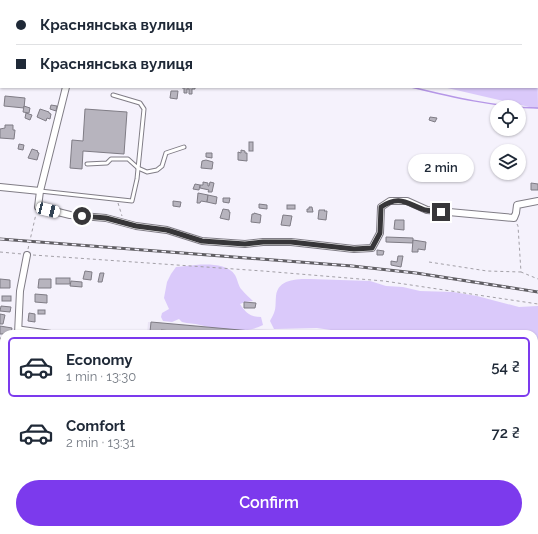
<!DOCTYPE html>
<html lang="en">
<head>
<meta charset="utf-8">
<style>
  :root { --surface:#fff; --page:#f6f6f7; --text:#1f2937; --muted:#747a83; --line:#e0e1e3; --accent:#7c3aed }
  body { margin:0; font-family:Raleway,sans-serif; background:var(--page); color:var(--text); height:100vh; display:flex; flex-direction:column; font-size:15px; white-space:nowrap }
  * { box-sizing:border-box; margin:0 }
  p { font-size:13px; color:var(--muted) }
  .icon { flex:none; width:22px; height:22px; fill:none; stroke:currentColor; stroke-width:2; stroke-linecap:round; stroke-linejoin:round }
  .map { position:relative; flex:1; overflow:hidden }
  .sheet { position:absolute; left:0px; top:330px; width:538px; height:204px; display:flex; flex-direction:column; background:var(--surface); border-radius:12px 12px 0 0; box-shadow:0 1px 3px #0004 }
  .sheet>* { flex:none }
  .banner { position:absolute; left:0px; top:0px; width:538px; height:88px; box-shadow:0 1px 3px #0004; display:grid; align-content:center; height:88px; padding:0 16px; background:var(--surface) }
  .controls { position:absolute; left:490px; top:100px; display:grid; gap:8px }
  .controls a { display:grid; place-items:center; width:36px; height:36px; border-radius:50%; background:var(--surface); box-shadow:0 1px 3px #0004; font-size:20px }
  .end { position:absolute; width:18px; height:18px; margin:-9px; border:5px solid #373639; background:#fff; box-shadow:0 0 0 2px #fff }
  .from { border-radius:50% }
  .bubble { position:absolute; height:28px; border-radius:14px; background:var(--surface); box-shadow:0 1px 3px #0004; font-size:13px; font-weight:600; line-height:28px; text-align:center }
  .car { position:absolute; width:12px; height:24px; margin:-12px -6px; border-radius:5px; box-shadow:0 0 3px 1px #0007; background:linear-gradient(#fff 24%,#345 0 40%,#fff 0 76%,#345 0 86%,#fff 0) }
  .banner b { display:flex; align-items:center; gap:14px; height:38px; font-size:15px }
  .banner b+b { border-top:1px solid var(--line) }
  .banner i { width:10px; height:10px; background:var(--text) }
  ul { padding:7px 0 0; list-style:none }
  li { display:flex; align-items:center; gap:12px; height:60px; margin:0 8px 6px; padding:0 8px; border:2px solid transparent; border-radius:6px }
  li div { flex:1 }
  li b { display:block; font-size:15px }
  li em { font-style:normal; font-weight:600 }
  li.current { border-color:var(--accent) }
  li>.icon { width:36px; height:36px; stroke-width:1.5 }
  .primary-button { display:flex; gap:8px; margin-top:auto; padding:8px 16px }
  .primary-button a { flex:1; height:46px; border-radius:24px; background:var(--accent); color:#fff; font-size:16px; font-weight:600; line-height:46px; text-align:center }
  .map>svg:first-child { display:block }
  .built { fill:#eae4f5 }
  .green { fill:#dac9fa }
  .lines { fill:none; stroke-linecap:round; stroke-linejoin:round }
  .stream { stroke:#b697e7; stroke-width:1.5 }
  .building { fill:#b7b4be; stroke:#7f7c85 }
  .service-casing { stroke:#807d86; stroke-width:5 }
  .minor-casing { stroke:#807d86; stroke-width:8 }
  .path { stroke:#a3a0a7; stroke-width:1; stroke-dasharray:3 3; stroke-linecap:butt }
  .service { stroke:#fff; stroke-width:3 }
  .minor { stroke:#fff; stroke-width:6 }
  .rail-casing { stroke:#605e63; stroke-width:3 }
  .rail { stroke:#f5f2fc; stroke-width:1.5; stroke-dasharray:4.5; stroke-linecap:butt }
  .route { stroke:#373639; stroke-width:5 }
</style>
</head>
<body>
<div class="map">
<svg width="538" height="534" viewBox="0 0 538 534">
  <rect width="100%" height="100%" fill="#f5f2fc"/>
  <g class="built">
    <path d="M148,322L324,333L341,334H147Z"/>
    <path d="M534,355H538V437L534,436Z"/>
  </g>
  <g class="green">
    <path d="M537,42L538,109L443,87H537Z"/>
    <path d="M196,265C208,264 228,264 235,275C238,280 238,286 242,290C245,294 249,297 253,301L245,302L240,304C246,313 250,317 261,317L263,325C244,335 220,330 200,325C194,323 188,324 182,322L179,319L172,322L163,321L161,317L162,313L169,309L164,298L167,282L171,274L176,267Z"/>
    <path d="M310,279L370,281L386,286L403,287L420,291L453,292L477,296L519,307L538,306V358L534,359V334H364L360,332L352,333L317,328L274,329L270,321C277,309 275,308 276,296C278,279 296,279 310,279Z"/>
  </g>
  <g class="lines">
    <g class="stream">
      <path d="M411,87C452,97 495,107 538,108"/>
      <path d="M0,512L4,511"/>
      <path d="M46,530L53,534"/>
    </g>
  </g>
  <g class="building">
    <path d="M250,0H325L250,1Z"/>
    <path d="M182,87H195V89H192V94H189V89H187V93H184V88H182Z"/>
    <path d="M171,91H178L177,99L170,98Z"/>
    <path d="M5,96L25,98L24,108L4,106Z"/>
    <path d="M51,105L57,106L56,111L50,109Z"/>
    <path d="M24,106L30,108L29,113L23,112Z"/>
    <path d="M40,109L49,112V113L51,114L50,119L47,118L46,121L37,117Z"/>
    <path d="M85,109L127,112L124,154L83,151L82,169L70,168L72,140L83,141Z"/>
    <path d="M26,113L32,115L30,120L25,118Z"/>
    <path d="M430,117L437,118L435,122L429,120Z"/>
    <path d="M5,125H13V130H15L14,139L0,138V129L5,128Z"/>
    <rect x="249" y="142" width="4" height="9"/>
    <path d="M19,144L24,145L23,150L18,149Z"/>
    <path d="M32,149L38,151L37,152L39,153L37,160L28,158Z"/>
    <path d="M241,150L245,151V153H247V161L238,160V152L241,153Z"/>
    <path d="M206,153H212V158L206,157Z"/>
    <path d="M206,160L213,162L212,169L201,168L202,161Z"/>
    <path d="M203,182L208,183V186H209L210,182L214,183L212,192H208L209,190L200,188V185H203Z"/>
    <path d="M531,183L538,184V190H531Z"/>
    <path d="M195,184L200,185L199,190L193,189Z"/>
    <path d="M198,193L208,195L207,202L201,201L200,203H197Z"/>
    <path d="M208,195L217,197L216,204L207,202Z"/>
    <path d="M223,198H230L229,203L223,202Z"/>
    <path d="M173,201L181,202L180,207L173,206Z"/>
    <path d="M259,204L267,205V209L259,208Z"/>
    <rect x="287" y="205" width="8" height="4"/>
    <path d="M309,207H312L313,212H307V209H309Z"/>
    <path d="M223,209L229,210V212H230L229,220L220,218Z"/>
    <path d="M319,210H325L324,211H327L326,220L318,219Z"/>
    <path d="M254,213L261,215L260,223L251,222L252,214H254Z"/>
    <path d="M283,215L292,216L290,226L281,225Z"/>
    <path d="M395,220H404V230L394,229Z"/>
    <path d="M386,237L413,238V243L386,242Z"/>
    <path d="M413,240L426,242L425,250L418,249V252H412Z"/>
    <path d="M377,250L384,251L383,255H377Z"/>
    <path d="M398,256H403L401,267L391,265V261L397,262Z"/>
    <path d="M85,271L92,272L91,280L83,279Z"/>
    <path d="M100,273H104L102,282H98Z"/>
    <rect x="56" y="278" width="14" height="6"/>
    <path d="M0,279L10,280V288H0Z"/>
    <path d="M39,279H51V288H38Z"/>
    <path d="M71,281L82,282V287L70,286Z"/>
    <path d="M35,294L47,295V303L35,302Z"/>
    <rect x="2" y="296" width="9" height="5"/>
    <path d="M244,302L256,303L255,308H244Z"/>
    <path d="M1,306L11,307L10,312L0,311Z"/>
    <rect x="38" y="310" width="7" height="4"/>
    <path d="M29,313L35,314V322L28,321Z"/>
    <path d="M0,314L5,315L3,324H0Z"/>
    <path d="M151,322L251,331V334H208L161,330L160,334H154L155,332H150Z"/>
    <path d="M0,326L12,328L11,334H0Z"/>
    <path d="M255,332L281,334H255Z"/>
    <path d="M0,338L4,339V350L0,349Z"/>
    <path d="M0,364H4V371L0,370Z"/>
    <rect x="534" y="371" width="4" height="10"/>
    <path d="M534,387L538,388L536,399H534Z"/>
    <rect x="0" y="434" width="4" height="7"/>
    <path d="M4,513V526L0,524V520Z"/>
    <path d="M139,530H146L147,534H140Z"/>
    <rect x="152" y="530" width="11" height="4"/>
    <path d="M186,530H196L197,534H185Z"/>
    <path d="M517,530H523V534H529H517Z"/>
    <rect x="112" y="531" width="11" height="3"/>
  </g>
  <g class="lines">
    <defs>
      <g id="service">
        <path d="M165,0L170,1"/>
        <path d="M425,0L430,1"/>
        <path d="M210,1V0"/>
        <path d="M537,39H538"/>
        <path d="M87,164L107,163L111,159H128L138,168L147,172L157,170L162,166L166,153L184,147"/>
        <path d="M40,191L132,201L137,179L144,109L140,103L113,95"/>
        <path d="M19,328L62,334"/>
        <path d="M534,368L538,369"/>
        <path d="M534,384L538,385"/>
        <path d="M534,403H538"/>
        <path d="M341,534L342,530"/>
      </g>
      <g id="minor">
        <path d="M85,1V0"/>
        <path d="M66,87L40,191L38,207L70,215L106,218L136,226L167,230L202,241L245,244L263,242H291L354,249L372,248L380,233L381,207L390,201H407L427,210L514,218L516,213L517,205L538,201"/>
        <path d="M0,187L40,191"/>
        <path d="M18,334L20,291L27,255"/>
        <path d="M0,407L4,392"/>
        <path d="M538,414V465"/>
        <path d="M0,503H4"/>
        <path d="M55,530L63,534"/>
      </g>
    </defs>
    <use href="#service" class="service-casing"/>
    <use href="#minor" class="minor-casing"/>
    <g class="path">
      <path d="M118,203L122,216"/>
      <path d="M517,224L518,226L521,272L538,279"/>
      <path d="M28,249L36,214"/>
      <path d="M0,252L22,254"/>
      <path d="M33,255L263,271L384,281L538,304"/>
      <path d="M429,262L487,271L521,272"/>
      <path d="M14,530L16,534"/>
    </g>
    <use href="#service" class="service"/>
    <use href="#minor" class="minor"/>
    <defs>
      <path id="rail" d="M0,239L352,266L416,273L538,292"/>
    </defs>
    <use href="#rail" class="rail-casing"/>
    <use href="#rail" class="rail"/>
  </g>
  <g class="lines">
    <path class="route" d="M82,216L106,218L136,226L167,230L202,241L245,244L263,242H291L354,249L372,248L380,233L381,207C400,194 407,204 425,210C430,211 436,211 441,212"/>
  </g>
</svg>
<div class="controls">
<a><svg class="icon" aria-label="locate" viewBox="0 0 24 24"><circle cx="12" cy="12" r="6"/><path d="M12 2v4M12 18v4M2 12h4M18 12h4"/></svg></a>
<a><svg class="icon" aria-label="layers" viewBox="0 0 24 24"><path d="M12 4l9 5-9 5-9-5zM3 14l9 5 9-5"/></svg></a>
</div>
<i class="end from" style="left:82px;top:216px"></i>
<i class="end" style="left:441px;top:212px"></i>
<div class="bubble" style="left:408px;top:154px;width:66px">2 min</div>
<i class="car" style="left:48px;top:210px;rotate:104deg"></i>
<div class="banner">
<b><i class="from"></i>Краснянська вулиця</b>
<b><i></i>Краснянська вулиця</b>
</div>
<section class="sheet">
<ul>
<li class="current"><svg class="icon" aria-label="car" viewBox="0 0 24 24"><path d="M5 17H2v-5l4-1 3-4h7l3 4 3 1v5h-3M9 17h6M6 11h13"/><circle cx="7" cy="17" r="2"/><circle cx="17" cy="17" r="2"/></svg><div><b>Economy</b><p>1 min · 13:30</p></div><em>54 ₴</em></li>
<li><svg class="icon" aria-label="car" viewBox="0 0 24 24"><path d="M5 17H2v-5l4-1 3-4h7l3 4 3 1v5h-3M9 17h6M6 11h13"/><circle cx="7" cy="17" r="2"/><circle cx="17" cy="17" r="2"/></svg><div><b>Comfort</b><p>2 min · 13:31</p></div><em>72 ₴</em></li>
</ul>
<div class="primary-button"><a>Confirm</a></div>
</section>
</div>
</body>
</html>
